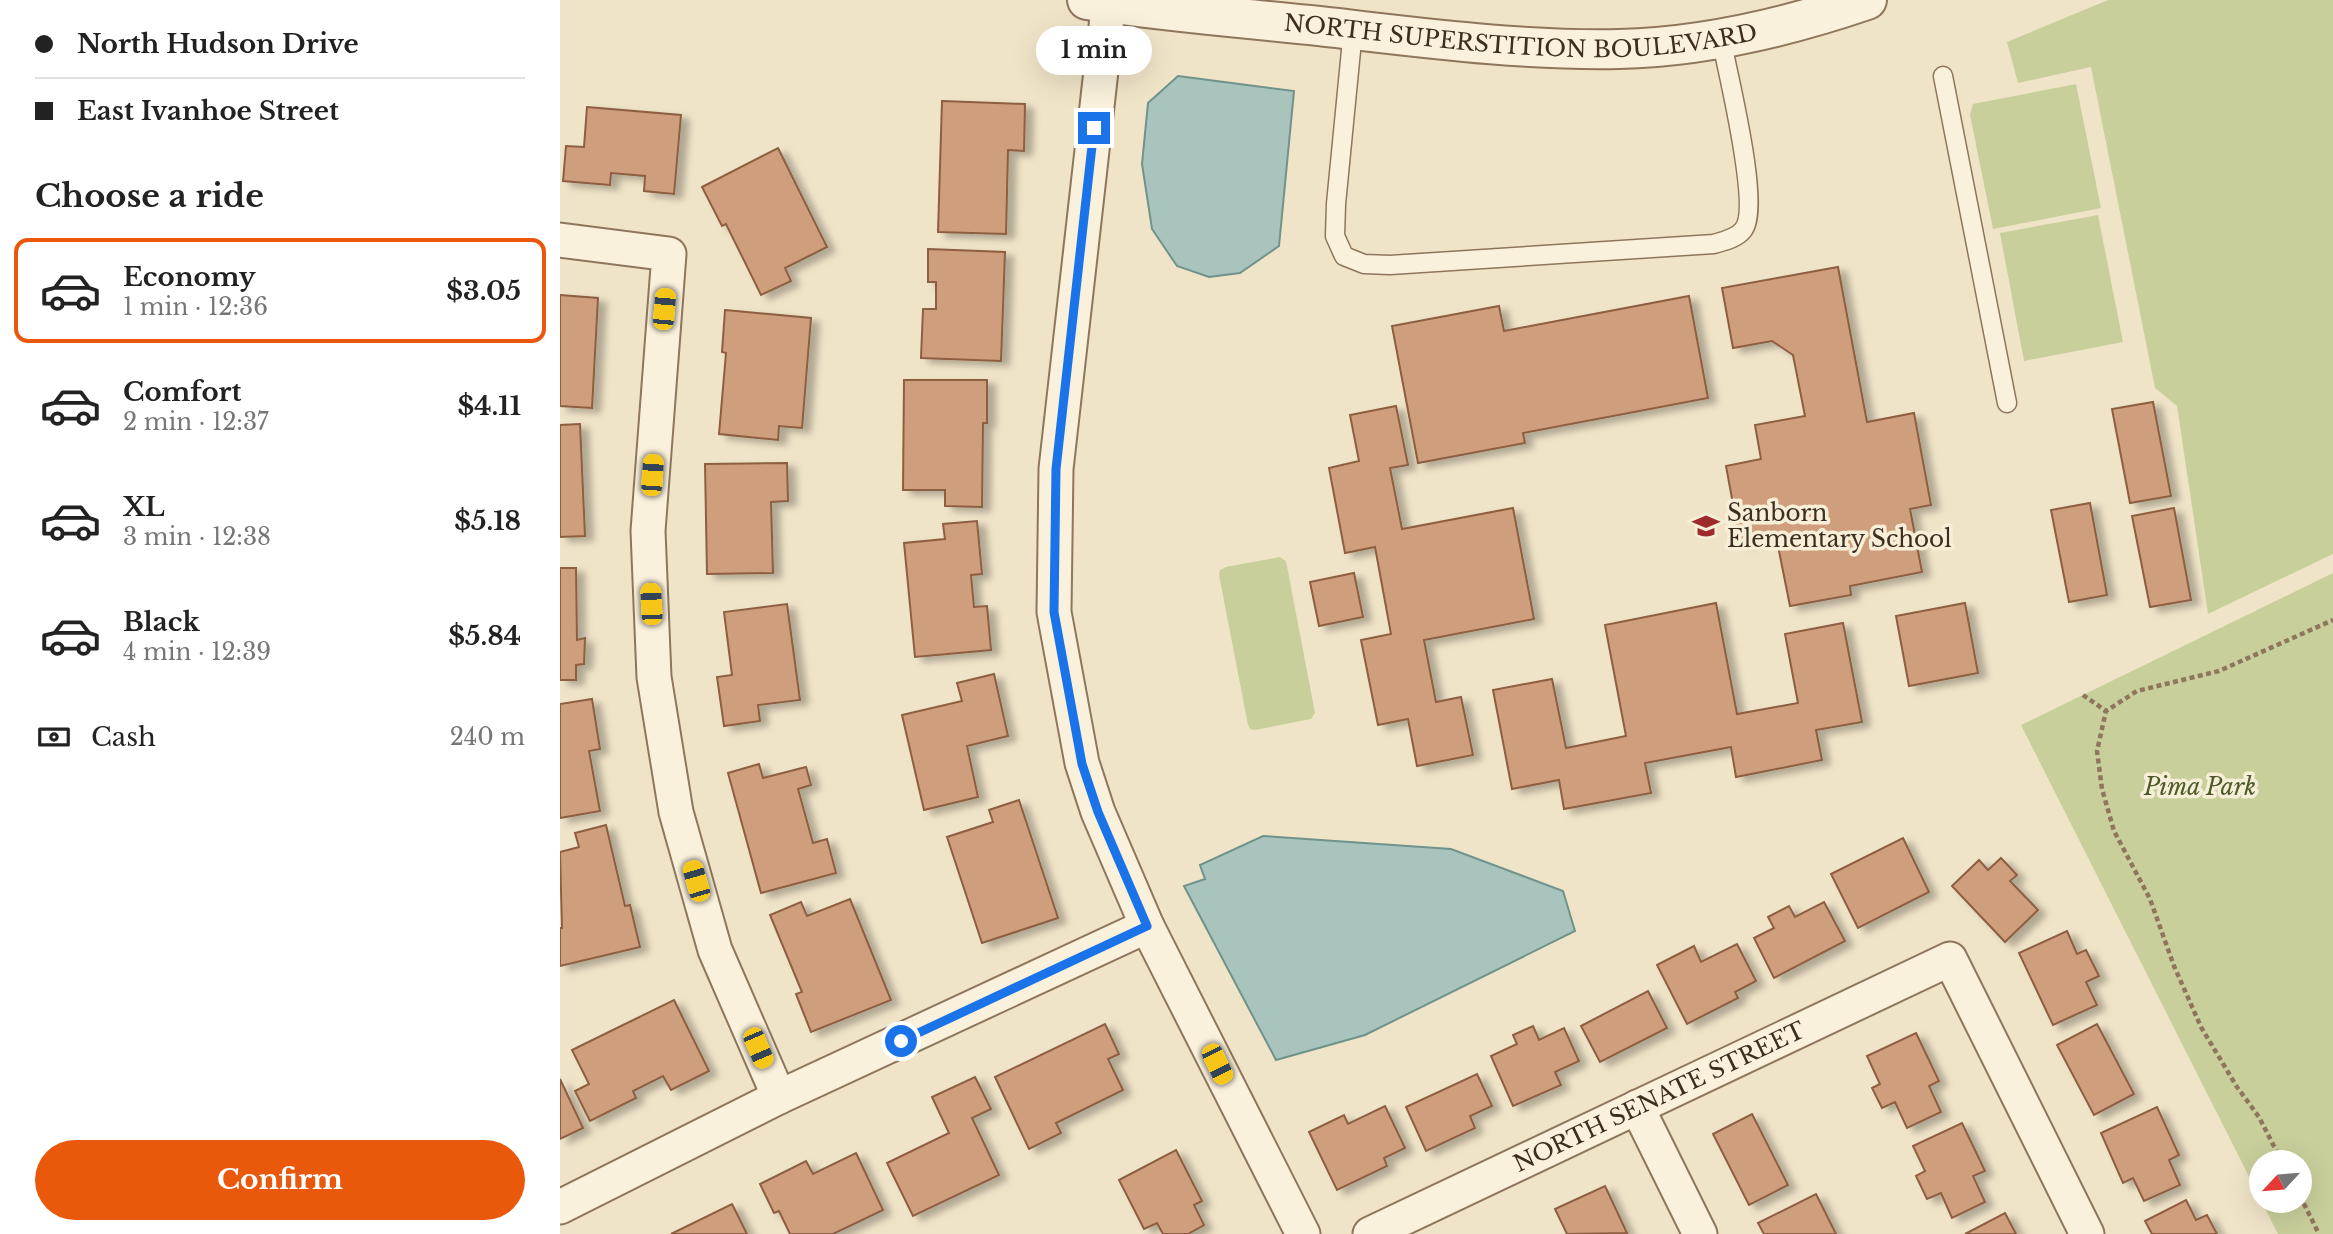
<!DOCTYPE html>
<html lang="en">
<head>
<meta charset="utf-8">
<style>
  :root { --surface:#fff; --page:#f6f6f6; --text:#222; --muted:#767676; --line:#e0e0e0; --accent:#ea580c }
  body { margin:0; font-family:"Libre Baskerville",serif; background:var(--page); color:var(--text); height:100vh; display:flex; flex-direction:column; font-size:26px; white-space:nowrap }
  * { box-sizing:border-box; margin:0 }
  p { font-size:23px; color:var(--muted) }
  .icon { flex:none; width:38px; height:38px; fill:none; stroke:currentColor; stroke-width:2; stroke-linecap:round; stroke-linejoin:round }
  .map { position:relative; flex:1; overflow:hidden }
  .sheet { display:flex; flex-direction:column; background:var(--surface); width:560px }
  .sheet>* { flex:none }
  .guide { display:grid; align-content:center; height:154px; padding:0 35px; background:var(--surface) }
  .needle { width:46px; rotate:244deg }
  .tools { position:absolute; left:1689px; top:1150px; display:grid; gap:14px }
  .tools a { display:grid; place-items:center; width:63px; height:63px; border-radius:50%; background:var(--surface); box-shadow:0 7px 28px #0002; font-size:35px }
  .end { position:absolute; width:32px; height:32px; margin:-16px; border:9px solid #1a73e8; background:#fff; box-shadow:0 0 0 4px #fff }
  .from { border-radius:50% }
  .bubble { position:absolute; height:49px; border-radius:24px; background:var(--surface); box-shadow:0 7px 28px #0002; font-size:23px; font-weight:800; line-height:49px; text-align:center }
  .car { position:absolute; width:21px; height:42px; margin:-21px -10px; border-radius:9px; box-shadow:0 0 5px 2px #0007; background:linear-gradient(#f5c518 24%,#345 0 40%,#f5c518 0 76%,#345 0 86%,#f5c518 0) }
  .guide b { display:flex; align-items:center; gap:24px; height:66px; font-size:26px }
  .guide b+b { border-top:2px solid var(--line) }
  .guide i { width:18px; height:18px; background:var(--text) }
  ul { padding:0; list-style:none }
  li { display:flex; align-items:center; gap:21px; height:105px; margin:0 14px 10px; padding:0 21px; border:4px solid transparent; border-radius:14px }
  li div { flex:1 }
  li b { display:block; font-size:26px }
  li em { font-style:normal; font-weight:800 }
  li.current { border-color:var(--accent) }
  li>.icon { width:63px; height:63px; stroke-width:1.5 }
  h2 { padding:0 35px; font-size:32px; line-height:84px }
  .pay { display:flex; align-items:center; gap:18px; height:77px; padding:0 35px; font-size:26px }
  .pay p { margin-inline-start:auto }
  .action { display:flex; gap:14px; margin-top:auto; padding:14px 35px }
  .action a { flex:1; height:80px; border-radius:42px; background:var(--accent); color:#fff; font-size:28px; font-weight:800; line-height:80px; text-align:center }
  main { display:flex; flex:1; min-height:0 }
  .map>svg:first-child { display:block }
  .green { fill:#c9cf9b; fill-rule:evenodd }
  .water { fill:#a9c4bc; stroke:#6f938a; stroke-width:2 }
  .building { fill:#cf9f7d; stroke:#8d5f41; stroke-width:2; filter:url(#shadow) }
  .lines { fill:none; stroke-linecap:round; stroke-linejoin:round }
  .service-casing { stroke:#8d765c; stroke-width:21 }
  .minor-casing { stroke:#8d765c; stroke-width:37 }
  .tertiary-casing { stroke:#8d765c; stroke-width:42 }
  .path { stroke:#8d765c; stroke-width:4.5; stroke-dasharray:5 3.5; stroke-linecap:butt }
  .service { stroke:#faf1dc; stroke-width:18 }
  .minor { stroke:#faf1dc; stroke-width:33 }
  .tertiary { stroke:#faf1dc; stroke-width:38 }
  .route { stroke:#1a73e8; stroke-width:9 }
  .labels { text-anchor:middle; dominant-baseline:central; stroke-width:7; stroke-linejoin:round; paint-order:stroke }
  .street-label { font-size:23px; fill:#3d2e20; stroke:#f7eed8 }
  .poi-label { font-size:23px; fill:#3d2e20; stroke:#f7eed8; text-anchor:start }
  .park-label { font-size:23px; font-style:italic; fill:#4d5a26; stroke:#f7eed8 }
</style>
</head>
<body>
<main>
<section class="sheet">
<div class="guide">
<b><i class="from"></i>North Hudson Drive</b>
<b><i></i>East Ivanhoe Street</b>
</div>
<h2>Choose a ride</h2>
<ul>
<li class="current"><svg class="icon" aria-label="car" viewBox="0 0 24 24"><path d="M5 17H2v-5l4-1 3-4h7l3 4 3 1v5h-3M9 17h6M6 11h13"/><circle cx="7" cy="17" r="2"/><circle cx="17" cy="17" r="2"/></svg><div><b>Economy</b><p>1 min · 12:36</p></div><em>$3.05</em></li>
<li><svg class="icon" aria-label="car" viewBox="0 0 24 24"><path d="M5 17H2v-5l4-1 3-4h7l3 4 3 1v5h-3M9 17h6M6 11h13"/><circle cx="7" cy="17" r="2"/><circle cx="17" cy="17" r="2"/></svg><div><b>Comfort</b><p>2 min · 12:37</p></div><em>$4.11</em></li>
<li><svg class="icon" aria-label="car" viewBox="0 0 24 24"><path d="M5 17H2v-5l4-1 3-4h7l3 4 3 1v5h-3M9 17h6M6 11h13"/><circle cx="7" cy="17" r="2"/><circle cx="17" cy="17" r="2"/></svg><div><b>XL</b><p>3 min · 12:38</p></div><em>$5.18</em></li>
<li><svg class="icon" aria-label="car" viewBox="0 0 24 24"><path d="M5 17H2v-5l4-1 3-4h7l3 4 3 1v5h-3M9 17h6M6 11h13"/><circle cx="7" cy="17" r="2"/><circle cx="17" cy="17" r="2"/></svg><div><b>Black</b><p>4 min · 12:39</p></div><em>$5.84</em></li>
</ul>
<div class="pay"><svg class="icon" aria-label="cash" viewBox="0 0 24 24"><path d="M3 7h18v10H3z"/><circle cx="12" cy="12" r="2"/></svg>Cash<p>240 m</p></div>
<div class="action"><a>Confirm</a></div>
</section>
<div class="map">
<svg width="1773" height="1234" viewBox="0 0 1773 1234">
  <defs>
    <filter id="shadow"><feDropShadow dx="8" dy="4.5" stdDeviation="3.5" flood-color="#0004"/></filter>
  </defs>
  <rect width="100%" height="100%" fill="#f0e4c8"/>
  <g class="green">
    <path d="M1548,0H1773V554L1648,614L1617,406L1595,388L1531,67L1458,83L1447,42Z"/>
    <path d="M1516,84L1541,208L1433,229L1410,115L1413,104Z"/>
    <path d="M1538,215L1563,342L1464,361L1440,233Z"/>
    <path d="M720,557L726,561L755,713L751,719L695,730L690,729L688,725L659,575L660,570L666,567Z"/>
    <path d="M1773,573V1234H1718L1461,725ZM1701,1162H1740V1200H1701Z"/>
  </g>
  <g class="water">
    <path d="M618,76L734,91L719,246L680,273L649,277L617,266L592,229L582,164L588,103Z"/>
    <path d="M703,836L891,849L1003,891L1015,931L805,1035L716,1060L624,886L645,879L640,865Z"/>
  </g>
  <g class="building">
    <path d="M382,101L465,104L464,151L448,150L446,234L378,232Z"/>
    <path d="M27,107L121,115L114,194L84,191L85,176L51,173L50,185L3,181L6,146L24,147Z"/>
    <path d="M218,148L267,247L225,268L231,281L201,295L166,224L162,226L142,187Z"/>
    <path d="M368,249L445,252L441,361L361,358L363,309H376V282H368Z"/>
    <path d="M1278,267L1307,422L1354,413L1371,505L1350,509L1362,572L1290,586L1291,595L1230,606L1216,536L1180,542L1166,466L1201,459L1195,425L1245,416L1233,355L1212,341L1173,348L1162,288Z"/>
    <path d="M0,295L38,298L32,408L0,406Z"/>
    <path d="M1129,296L1148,398L963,433L965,443L858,463L832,326L939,306L944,331Z"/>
    <path d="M165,310L251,318L242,428L219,426L218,440L159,434L166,353L162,352Z"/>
    <path d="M344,380H427V423H423L422,507L385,506V490H343Z"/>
    <path d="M1593,402L1611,496L1570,503L1552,409Z"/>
    <path d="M836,406L848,465L830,468L842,529L953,508L974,619L864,640L876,702L901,697L913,755L857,766L848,719L818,725L801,640L831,634L815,547L785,553L769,468L799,461L790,415Z"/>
    <path d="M20,424L25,536L0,537V425Z"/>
    <path d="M227,463L228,501L211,502L213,573L147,574L145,464Z"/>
    <path d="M1530,503L1547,595L1509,602L1491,510Z"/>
    <path d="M1614,508L1631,600L1590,607L1572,516Z"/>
    <path d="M417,521L422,574L411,575L414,607L427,606L431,650L355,657L344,543L385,539L383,524Z"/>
    <path d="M0,568H16L17,640L25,638L24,664L16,665V680H0Z"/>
    <path d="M794,573L803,617L759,626L750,582Z"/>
    <path d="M1156,603L1177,714L1238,703L1225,634L1283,623L1302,722L1256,730L1262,760L1176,777L1171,747L1085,763L1091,793L1004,809L999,780L952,789L933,690L992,679L1006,748L1066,736L1045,625Z"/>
    <path d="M1405,603L1418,673L1349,686L1336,616Z"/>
    <path d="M227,604L240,700L198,705L200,721L164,726L157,677L172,675L164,612Z"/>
    <path d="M434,674L448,736L407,746L418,797L364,810L342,715L402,701L397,683Z"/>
    <path d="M32,699L40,749L29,751L40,811L0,818V704Z"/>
    <path d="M199,764L203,778L246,767L251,785L238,789L253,843L267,839L276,873L201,893L168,773Z"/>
    <path d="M459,800L498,918L422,943L387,837L433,822L429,810Z"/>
    <path d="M46,825L65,906L70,905L80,947L0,966V928H2L0,852L19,847L15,833Z"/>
    <path d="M1343,838L1369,892L1298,928L1271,874Z"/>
    <path d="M1441,858L1457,875L1450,881L1478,910L1445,942L1392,886L1419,860L1428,870Z"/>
    <path d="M290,899L331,1000L251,1032L236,994L242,992L210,915L241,902L247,916Z"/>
    <path d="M1264,902L1285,941L1214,978L1194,938L1214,928L1208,917L1229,906L1235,917Z"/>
    <path d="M1507,931L1517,954L1526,950L1539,976L1526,982L1537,1005L1493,1025L1459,953Z"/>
    <path d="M1177,944L1196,981L1175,992L1178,998L1127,1024L1097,965L1134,946L1141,962Z"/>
    <path d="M1088,991L1107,1028L1040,1062L1021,1026Z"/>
    <path d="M114,1000L149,1071L111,1090L103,1076L73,1091L76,1098L30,1121L15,1091L29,1084L12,1050Z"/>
    <path d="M545,1024L559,1054L548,1059L563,1090L496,1123L501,1133L469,1149L435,1077Z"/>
    <path d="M1537,1024L1574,1094L1534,1115L1497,1045Z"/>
    <path d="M973,1026L979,1040L1004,1028L1019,1061L995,1072L1001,1085L953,1106L931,1056L957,1044L953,1035Z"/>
    <path d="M1356,1033L1379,1081L1369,1086L1381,1112L1347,1128L1335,1102L1322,1108L1312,1088L1320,1084L1307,1056Z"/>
    <path d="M917,1074L932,1106L910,1116L915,1128L866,1151L846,1107Z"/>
    <path d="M415,1077L431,1109L412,1118L439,1175L353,1216L327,1163L389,1133L372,1097Z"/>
    <path d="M0,1079L23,1128L0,1139Z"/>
    <path d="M825,1106L845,1148L824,1158L827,1166L777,1190L749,1132L784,1115L788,1124Z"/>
    <path d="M1597,1107L1619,1155L1609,1160L1620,1185L1584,1201L1573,1178L1563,1183L1541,1133Z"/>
    <path d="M1192,1114L1228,1185L1189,1205L1153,1134Z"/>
    <path d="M1402,1123L1425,1171L1413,1176L1425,1202L1392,1218L1381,1193L1367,1199L1356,1176L1365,1171L1353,1146Z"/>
    <path d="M616,1150L642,1201L634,1205L644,1225L628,1234H603L597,1223L584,1229L559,1180Z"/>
    <path d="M296,1153L323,1210L273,1234H230L219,1211L214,1213L200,1184L246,1161L253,1174Z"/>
    <path d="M1045,1186L1067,1233L1007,1234L995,1209Z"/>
    <path d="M1256,1194L1276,1234H1204L1198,1223Z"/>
    <path d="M1626,1200L1636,1220L1647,1215L1657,1234H1592L1585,1221Z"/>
    <path d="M172,1204L187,1234H111Z"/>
    <path d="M1445,1213L1456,1234H1405Z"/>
  </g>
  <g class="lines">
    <defs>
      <g id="service">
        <path d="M793,30L776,204L775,236L784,256L804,264L830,265L1154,244C1164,241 1177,238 1183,230C1202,208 1167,71 1161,38"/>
        <path d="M1383,76L1447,403"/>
      </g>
      <g id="minor">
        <path d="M549,0L496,469L494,612L522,763L538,812L587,926L743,1234"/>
        <path d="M0,240L109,254L88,531L94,677L116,812L155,950L219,1097"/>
        <path d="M1077,1107L1140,1234"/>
        <path d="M0,1207L219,1097L587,926"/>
        <path id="s1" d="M810,1234L1390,959L1527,1234"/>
      </g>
      <g id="tertiary">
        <path id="s2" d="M527,0C604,12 682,18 759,26C858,37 959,51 1059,49C1143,47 1228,27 1307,0"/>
      </g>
    </defs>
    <use href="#service" class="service-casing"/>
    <use href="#minor" class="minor-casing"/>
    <use href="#tertiary" class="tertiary-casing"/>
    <g class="path">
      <path d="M1523,695L1546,711"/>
      <path d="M1722,1162L1699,1117L1677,1087L1641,1027L1614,966L1590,899L1554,831L1542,789L1537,751L1546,711L1577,691L1659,671L1773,620"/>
      <path d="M1740,1196L1759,1234"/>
    </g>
    <use href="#service" class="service"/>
    <use href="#minor" class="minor"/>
    <use href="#tertiary" class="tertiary"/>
  </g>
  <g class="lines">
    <path class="route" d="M341,1041L587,926L538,812L522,764L494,612L496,469L534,128"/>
  </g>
  <defs>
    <symbol id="school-bare" viewBox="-9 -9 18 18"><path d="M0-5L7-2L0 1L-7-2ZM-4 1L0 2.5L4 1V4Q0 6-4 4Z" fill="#9e2a2b" stroke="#f7eed8" stroke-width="2.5" paint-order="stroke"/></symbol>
  </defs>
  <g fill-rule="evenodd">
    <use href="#school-bare" x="1127" y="507" width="38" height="38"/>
  </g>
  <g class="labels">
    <g class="street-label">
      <text stroke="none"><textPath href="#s2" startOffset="436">NORTH SUPERSTITION BOULEVARD</textPath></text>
      <text stroke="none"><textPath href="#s1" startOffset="320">NORTH SENATE STREET</textPath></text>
    </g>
    <g class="poi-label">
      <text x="1167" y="513">Sanborn<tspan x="1167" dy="26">Elementary School</tspan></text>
    </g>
    <g class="park-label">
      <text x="1640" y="787">Pima Park</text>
    </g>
  </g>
</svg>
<div class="tools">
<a><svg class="needle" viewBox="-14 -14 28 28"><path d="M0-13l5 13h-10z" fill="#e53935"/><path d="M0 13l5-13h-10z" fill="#767676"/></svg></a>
</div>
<i class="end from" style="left:341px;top:1041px"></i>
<i class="end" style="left:534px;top:128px"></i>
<div class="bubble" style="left:476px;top:26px;width:116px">1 min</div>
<i class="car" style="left:104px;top:309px;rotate:5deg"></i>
<i class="car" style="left:92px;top:475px;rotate:4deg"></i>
<i class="car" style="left:91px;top:604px;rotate:357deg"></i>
<i class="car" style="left:136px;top:881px;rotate:344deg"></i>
<i class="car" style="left:198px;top:1048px;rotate:157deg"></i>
<i class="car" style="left:657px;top:1064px;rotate:154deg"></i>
</div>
</main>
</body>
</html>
